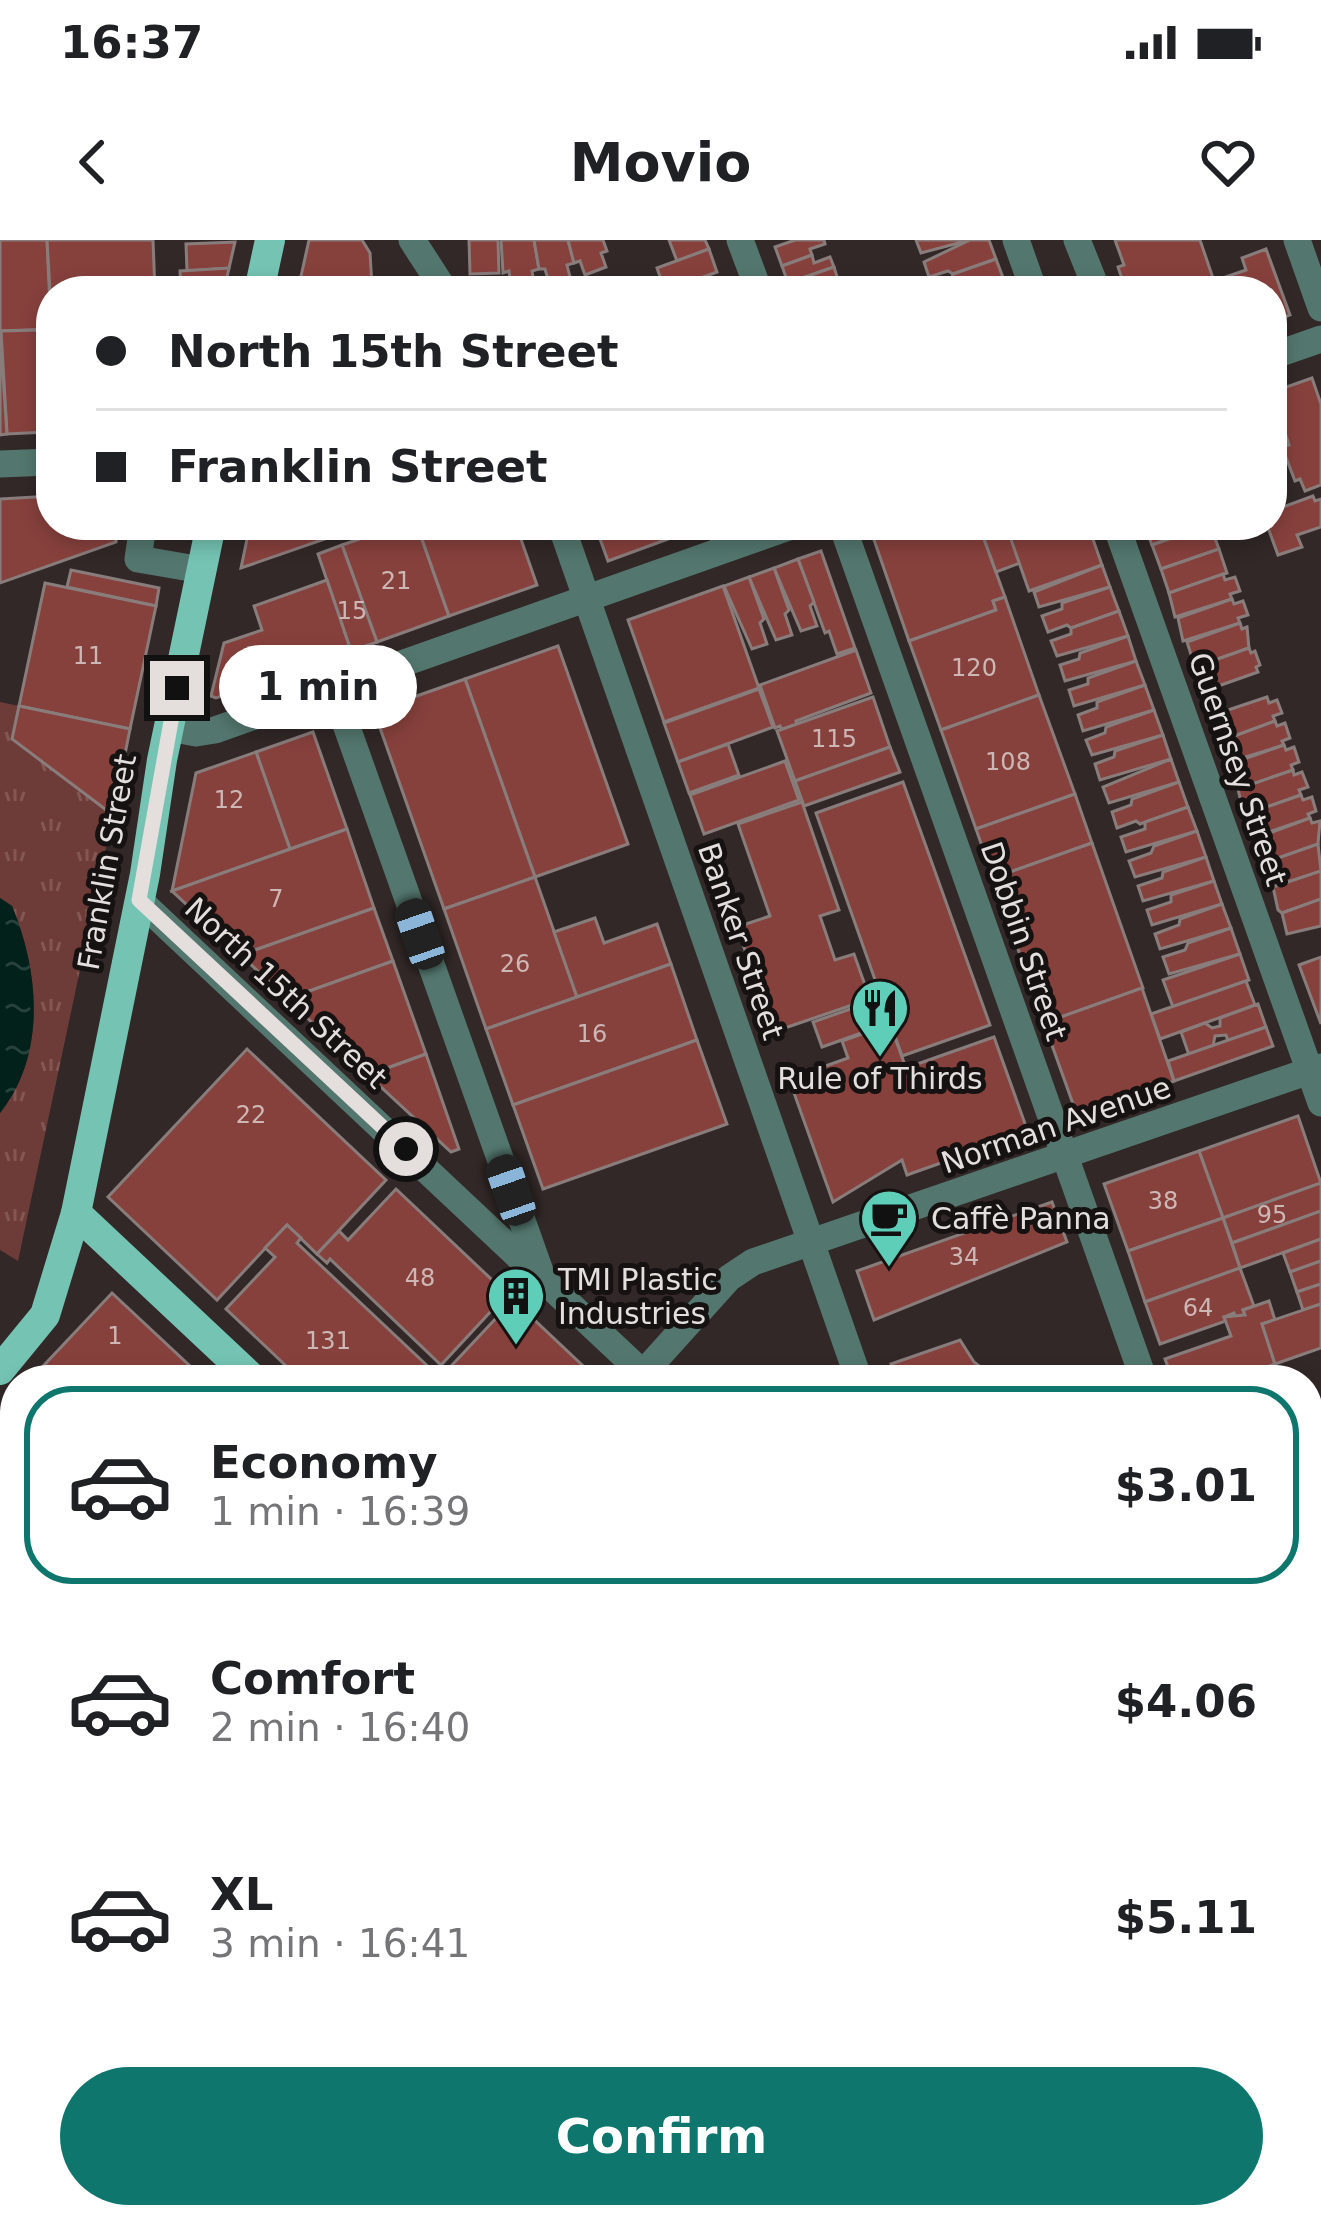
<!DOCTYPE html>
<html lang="en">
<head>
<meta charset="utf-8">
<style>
  :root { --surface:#fff; --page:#f6f6f6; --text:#202124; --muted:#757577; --line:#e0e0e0; --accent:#0f766e }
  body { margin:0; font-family:"DejaVu Sans",sans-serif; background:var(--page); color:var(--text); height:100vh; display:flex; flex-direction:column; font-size:45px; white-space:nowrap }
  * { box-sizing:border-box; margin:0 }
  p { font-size:39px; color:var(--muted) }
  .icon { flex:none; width:66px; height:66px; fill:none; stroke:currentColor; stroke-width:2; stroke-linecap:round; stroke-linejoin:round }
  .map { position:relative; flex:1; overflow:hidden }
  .side { position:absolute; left:0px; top:1125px; width:1323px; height:864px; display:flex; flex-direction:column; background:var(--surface); border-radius:48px 48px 0 0; box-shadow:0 6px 18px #0003 }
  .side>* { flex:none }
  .banner { position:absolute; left:36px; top:36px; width:1251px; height:264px; border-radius:48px; box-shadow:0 6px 18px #0003; display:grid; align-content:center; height:264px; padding:0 60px; background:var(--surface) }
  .end { position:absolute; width:54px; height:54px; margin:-27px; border:15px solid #e4dedd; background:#111; box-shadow:0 0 0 6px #111 }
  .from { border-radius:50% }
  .bubble { position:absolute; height:84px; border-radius:42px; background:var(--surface); box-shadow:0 6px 18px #0003; font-size:39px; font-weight:700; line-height:84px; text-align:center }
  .car { position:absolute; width:36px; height:72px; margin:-36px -18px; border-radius:15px; box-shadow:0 0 9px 3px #0007; background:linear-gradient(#222 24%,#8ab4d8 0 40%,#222 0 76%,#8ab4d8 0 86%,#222 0) }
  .banner b { display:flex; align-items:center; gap:42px; height:114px; font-size:45px }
  .banner b+b { border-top:3px solid var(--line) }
  .banner i { width:30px; height:30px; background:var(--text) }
  ul { padding:21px 0 0; list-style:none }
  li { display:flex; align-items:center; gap:36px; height:198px; margin:0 24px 18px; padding:0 36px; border:6px solid transparent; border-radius:48px }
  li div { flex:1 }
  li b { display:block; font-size:45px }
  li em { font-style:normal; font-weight:700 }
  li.selected { border-color:var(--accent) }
  li>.icon { width:108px; height:108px; stroke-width:1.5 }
  .action { display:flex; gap:24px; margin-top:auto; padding:24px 60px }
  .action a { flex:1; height:138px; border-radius:72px; background:var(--accent); color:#fff; font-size:48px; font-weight:700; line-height:138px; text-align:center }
  .status { display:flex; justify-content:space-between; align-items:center; height:84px; padding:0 60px; background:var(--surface); direction:ltr }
  .status svg { height:33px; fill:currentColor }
  header { display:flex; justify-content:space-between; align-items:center; height:156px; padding:0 60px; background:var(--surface); font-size:54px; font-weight:700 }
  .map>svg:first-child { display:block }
  .grass { fill:url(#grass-tufts) }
  .park { fill:url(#park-crowns) }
  .pitch { fill:#6d3b38 }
  .water { fill:url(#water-ripples) }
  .building { fill:#87413d; stroke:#897d7c; stroke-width:3 }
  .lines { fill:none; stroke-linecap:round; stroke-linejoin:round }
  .minor { stroke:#53776e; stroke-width:27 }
  .major { stroke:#75c4b3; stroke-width:30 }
  .route { stroke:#e4dedd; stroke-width:15 }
  .labels { text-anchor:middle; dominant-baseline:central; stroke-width:10; stroke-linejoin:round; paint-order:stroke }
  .number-label { font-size:24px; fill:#cdb7b5 }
  .street-label { font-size:30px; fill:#e4dedd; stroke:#161211 }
  .poi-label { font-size:30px; fill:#e4dedd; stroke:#161211; text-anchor:start }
</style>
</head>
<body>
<div class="status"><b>16:37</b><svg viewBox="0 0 49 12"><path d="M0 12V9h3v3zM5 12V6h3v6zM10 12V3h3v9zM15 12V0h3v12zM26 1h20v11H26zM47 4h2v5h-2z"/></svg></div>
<header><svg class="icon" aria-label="back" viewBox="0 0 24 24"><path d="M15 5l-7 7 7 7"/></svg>Movio<svg class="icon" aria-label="heart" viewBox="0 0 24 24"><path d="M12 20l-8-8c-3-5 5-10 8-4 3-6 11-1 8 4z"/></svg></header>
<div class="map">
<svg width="1321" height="1989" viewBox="0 0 1321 1989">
  <defs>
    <pattern id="grass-tufts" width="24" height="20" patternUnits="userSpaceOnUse" patternTransform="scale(3)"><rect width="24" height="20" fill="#6d3b38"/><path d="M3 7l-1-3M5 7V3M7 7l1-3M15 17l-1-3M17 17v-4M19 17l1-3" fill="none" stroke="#825754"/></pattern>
    <pattern id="park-crowns" width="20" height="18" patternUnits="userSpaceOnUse" patternTransform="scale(3)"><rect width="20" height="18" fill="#6d3b38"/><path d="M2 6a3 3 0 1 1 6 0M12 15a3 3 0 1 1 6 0" fill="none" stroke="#825754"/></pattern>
    <pattern id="water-ripples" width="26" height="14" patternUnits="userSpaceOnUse" patternTransform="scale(3)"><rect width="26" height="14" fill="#02211b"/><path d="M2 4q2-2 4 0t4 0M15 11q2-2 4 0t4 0" fill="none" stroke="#27413c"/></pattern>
  </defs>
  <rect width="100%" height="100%" fill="#312827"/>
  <path class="grass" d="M0,462L19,466L13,500L113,575L18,1021L0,1010V873C47,814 39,731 12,666L0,658Z"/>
  <g class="park">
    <path d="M1321,1920V1989H1256L1270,1974H1308V1934Z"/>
    <path d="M624,1974H1071L1087,1989H610Z"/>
  </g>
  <path class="pitch" d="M666,1974H803L819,1989H652Z"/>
  <path class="water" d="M0,658L12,666C39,731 47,814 0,873Z"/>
  <g class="building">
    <path d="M0,0H47L51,89L0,91Z"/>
    <path d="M47,0H153L155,51H51V69Z"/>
    <path d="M309,0H362L370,13L372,46L298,50Z"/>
    <path d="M469,0H498L499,33L470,34Z"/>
    <path d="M501,0H534L539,29L532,31L534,43L511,47L509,31L503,33Z"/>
    <path d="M534,0H568L574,23L567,25L570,37L549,43L545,29H539Z"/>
    <path d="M568,0H603L607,11L601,13L606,27L585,35L580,21L574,23Z"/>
    <path d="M669,0H705L709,9L677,21Z"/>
    <path d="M795,0H824L825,4L810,9L812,15L782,26L775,7Z"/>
    <path d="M916,0H970L921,13Z"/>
    <path d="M970,0H989L996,19L953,34L948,31L929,37L924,22Z"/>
    <path d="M1115,0H1200L1214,41L1246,30L1242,18L1266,9L1290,75L1272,82V51H1126L1118,27L1124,25Z"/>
    <path d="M235,2L229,28L187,31L186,4Z"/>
    <path d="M709,9L717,32L665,51L657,28Z"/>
    <path d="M812,15L814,23L830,17L834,27L788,43L782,26Z"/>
    <path d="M996,19L1005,43L984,51H934L933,47L951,40L953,34Z"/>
    <path d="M834,27L838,40L822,45L824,51H791L788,43Z"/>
    <path d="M229,28L224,51H181L180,31Z"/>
    <path d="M42,90L47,192L7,194L1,91Z"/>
    <path d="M0,91L7,194L0,195Z"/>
    <path d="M1312,138L1321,164V245L1305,251L1300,239L1295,241L1282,207L1289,205L1284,189L1276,191L1272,179V152Z"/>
    <path d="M51,256V285H115L116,302L0,343V259Z"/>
    <path d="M1313,256L1315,261L1321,259V287L1297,295L1302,307L1278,315L1267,285H1272V271Z"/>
    <path d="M250,285H365L241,328Z"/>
    <path d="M400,285H417L449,376L377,402L342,305Z"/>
    <path d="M417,285H516L537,345L449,376Z"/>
    <path d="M595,285H697L698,288L608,321Z"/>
    <path d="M898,285H979L1005,357L993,361L996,370L909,401L872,294Z"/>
    <path d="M979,285H1006L1020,323L996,332Z"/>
    <path d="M1006,285H1088L1102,325L1029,351Z"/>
    <path d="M1158,285H1180L1183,294L1152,305L1146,289Z"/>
    <path d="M1199,285H1210L1219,309L1161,329L1152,305L1200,288Z"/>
    <path d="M342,305L377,402L351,411L318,314Z"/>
    <path d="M1219,309L1227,333L1169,353L1161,329Z"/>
    <path d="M821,311L855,408L837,414L829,391L825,393L798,319Z"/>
    <path d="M798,319L814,362L810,366L817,386L801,391L774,328Z"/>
    <path d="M1102,325L1110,347L1039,367L1034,352Z"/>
    <path d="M774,328L789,370L785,374L792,395L776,400L749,337Z"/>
    <path d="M71,330L159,348L156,366L67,347Z"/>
    <path d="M1223,334L1225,340L1235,337L1240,351L1230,354L1232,359L1175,377L1169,353Z"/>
    <path d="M749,337L764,379L760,383L767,404L752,409L724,346Z"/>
    <path d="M327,340L351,411L216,458L211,456L224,403L262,390L254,366Z"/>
    <path d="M45,343L156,366L130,489L19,466Z"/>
    <path d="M723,346L759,448L664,482L628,380Z"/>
    <path d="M1110,347L1119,371L1071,388L1067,385L1048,392L1042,376L1062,369V363Z"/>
    <path d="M1005,357L1039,455L941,490L909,401L996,370L993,361Z"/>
    <path d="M1232,359L1234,364L1243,361L1248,375L1238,378L1240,383L1183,401L1178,378Z"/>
    <path d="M1119,371L1128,396L1057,416L1051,401L1071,394V388Z"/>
    <path d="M1240,383L1242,389L1247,387L1249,408L1195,427L1187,402Z"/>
    <path d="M1128,396L1136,421L1065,441L1060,425L1079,419L1080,413Z"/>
    <path d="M558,406L628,604L535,637L465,439Z"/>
    <path d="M1249,408L1251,413L1255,411L1260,425L1256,427L1258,432L1204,451L1195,427Z"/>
    <path d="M856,410L871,453L796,481L797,485L782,490L780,486L775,488L760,445Z"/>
    <path d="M1136,421L1145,445L1074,466L1069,450L1088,444V438Z"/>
    <path d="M465,439L535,637L444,669L374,471Z"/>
    <path d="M1145,445L1154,470L1083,491L1078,475L1097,468V462Z"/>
    <path d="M759,449L773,487L678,522L664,483Z"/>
    <path d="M1039,455L1075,554L976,589L941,490Z"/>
    <path d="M873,457L890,507L795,541L777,491Z"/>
    <path d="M1267,457L1269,463L1277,460L1282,473L1273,476L1275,481L1221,501L1217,498L1213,475Z"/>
    <path d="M19,466L130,489L113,575L12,499Z"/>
    <path d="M1154,470L1163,495L1092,515L1086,500L1105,493L1106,487Z"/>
    <path d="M1275,481L1277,486L1285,483L1290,498L1282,501L1284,505L1226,523L1221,501Z"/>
    <path d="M313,492L347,589L290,609L256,512Z"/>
    <path d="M1163,495L1171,519L1100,540L1095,524L1114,517L1115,511Z"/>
    <path d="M728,504L739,535L689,553L678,522Z"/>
    <path d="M1284,505L1286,510L1294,507L1299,522L1291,525L1293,530L1238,549L1230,524Z"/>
    <path d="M890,507L900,532L804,566L795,541Z"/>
    <path d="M256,512L290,609L172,651L196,533Z"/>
    <path d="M1171,519L1179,542L1109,563L1103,547Z"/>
    <path d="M785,521L799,560L704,594L690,555Z"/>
    <path d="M1293,530L1294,535L1302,532L1308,547L1299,550L1301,555L1247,574L1243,571L1238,549Z"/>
    <path d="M903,542L990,785L902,816L816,573Z"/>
    <path d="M1179,542L1188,567L1140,584L1136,581L1117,588L1112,572L1131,565L1132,559Z"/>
    <path d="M1075,554L1092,603L993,638L976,589Z"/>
    <path d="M1301,555L1303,560L1312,557L1316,571L1308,574L1310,578L1251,598L1244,578L1247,574Z"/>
    <path d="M802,562L839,670L820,676L835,720L854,714L870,759L773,792L737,687L770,676L738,584Z"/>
    <path d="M1188,567L1197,591L1126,612L1121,597L1145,589V582Z"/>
    <path d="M1310,578L1312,583L1320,581L1318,604L1264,623L1260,620L1256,598Z"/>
    <path d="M347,589L374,668L241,715L172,651Z"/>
    <path d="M1197,591L1206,617L1135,637L1129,621L1151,613L1154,606Z"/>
    <path d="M1092,603L1143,748L1044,783L993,638Z"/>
    <path d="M1318,604L1321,631L1273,647L1269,645L1264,623Z"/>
    <path d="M1206,617L1214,641L1143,661L1138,646L1162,638L1163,632Z"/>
    <path d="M1321,631V659L1282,673L1278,670L1273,647Z"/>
    <path d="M535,637L577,757L486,789L444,669Z"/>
    <path d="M1214,641L1222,664L1152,685L1147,670L1171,662V655Z"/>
    <path d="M1321,659V686L1287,694L1282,673Z"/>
    <path d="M1222,664L1231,688L1160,709L1155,694L1179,685L1180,679Z"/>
    <path d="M374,668L393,721L287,759L241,715Z"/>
    <path d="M595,678L604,703L657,684L671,724L577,757L554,692Z"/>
    <path d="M1231,688L1240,714L1169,734L1163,717L1185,710L1188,703Z"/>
    <path d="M1240,714L1249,740L1173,767L1163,740Z"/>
    <path d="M1321,717V784L1299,725Z"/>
    <path d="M393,721L426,814L368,835L287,759Z"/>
    <path d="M671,724L697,800L513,865L486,789Z"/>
    <path d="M1246,741L1255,765L1160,799L1151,774Z"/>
    <path d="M1142,748L1174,841L1077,875L1044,783Z"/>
    <path d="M879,759L887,784L822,807L813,782Z"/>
    <path d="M1258,764L1266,787L1228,801L1226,795L1215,796L1213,806L1189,815L1181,792L1205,783L1212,788L1220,786V778Z"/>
    <path d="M890,784L906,828L994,797L1028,892L907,935L902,920L833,962L789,839L848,818L842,801Z"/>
    <path d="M1266,787L1273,806L1174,841L1168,821Z"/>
    <path d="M697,800L727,884L543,949L513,865Z"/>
    <path d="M247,809L386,940L317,1014L287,985L217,1060L108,957Z"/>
    <path d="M426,814L459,909L451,912L368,835Z"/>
    <path d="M1298,876L1321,943L1223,978L1199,911Z"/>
    <path d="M1199,911L1223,978L1128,1011L1104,944Z"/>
    <path d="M1321,943V971L1232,1003L1223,978Z"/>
    <path d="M396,949L507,1054L441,1125L330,1019L327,1023L317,1014L339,991L348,1000Z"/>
    <path d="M1052,962L1067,1002L874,1080L857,1031Z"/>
    <path d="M1321,971V999L1240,1028L1232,1003Z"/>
    <path d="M1223,978L1240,1028L1145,1062L1128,1011Z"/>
    <path d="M287,985L301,998L297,1003L434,1132L427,1140H301L226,1069L275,1017L265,1008Z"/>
    <path d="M1321,999V1021L1290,1032L1283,1013Z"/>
    <path d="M1321,1021V1044L1297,1052L1290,1032Z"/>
    <path d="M1240,1028L1254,1066L1243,1070L1245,1075L1236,1078L1234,1073L1224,1077L1226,1081L1160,1104L1145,1062Z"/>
    <path d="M1321,1044V1064L1303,1070L1297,1052Z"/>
    <path d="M112,1053L205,1140H30Z"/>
    <path d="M507,1054L598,1140H438L500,1074L494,1069Z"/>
    <path d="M1269,1061L1275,1080L1262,1084L1275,1124L1231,1140H1173L1165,1119L1231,1096L1224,1077L1245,1075L1243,1070Z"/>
    <path d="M1321,1064V1108L1275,1124L1262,1084Z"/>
    <path d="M960,1100L974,1122L997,1140H897L891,1124Z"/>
    <path d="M1275,1124L1281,1140H1231Z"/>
    <path d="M15,1156V1205L0,1191V1172Z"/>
    <path d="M1312,1168L1321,1194V1217L1308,1223V1169Z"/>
    <path d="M1319,1247L1321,1301L1308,1306V1251Z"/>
    <path d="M1321,1301V1330L1308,1335V1306Z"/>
    <path d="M0,1312L15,1327V1611L0,1597Z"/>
    <path d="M1321,1330V1384L1308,1389V1335Z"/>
    <path d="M1321,1384V1521L1308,1525V1389Z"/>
    <path d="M0,1686L15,1699V1759L3,1772Z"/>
    <path d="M1321,1699V1792L1308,1806V1713Z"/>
    <path d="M0,1894L15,1908V1974H70L86,1989H22L0,1969Z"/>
    <path d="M70,1974H219L205,1989H86Z"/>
    <path d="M222,1974H309L325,1989H222L215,1982Z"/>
    <path d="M400,1974H473L489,1989H416Z"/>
    <path d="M473,1974H538L524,1989H489Z"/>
  </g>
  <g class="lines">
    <g class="minor">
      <path d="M412,0L445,51"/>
      <path d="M740,0L759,51"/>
      <path d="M1016,0L1034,51"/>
      <path d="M1077,0L1093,40L1085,51"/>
      <path d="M1297,0L1321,68"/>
      <path d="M1272,116L1321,99"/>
      <path d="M0,224L51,222"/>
      <path d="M143,285L138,319L202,330"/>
      <path d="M561,285L859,1140"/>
      <path d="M842,285L1144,1140"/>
      <path d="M1116,285L1321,863"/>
      <path d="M333,448L540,1031"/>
      <path d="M169,488L196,493L215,490L794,285"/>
      <path d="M139,660L650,1140"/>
      <path d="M637,1140L729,1038L753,1022L1321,827"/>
      <path d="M0,1270L15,1284"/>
      <path d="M1308,1562L1321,1557"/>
      <path d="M0,1643L15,1657"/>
      <path d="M1308,1894L1321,1880"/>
      <path d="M351,1974L367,1989"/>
      <path d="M568,1989L582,1974"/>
      <path d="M1221,1989L1234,1974"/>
    </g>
    <g class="major">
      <path d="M259,51L270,0"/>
      <path d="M76,973L254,1140"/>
      <path d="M0,1130L45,1075L76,973L145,634L162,520L211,285"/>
      <path d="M0,1821L15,1805"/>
    </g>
  </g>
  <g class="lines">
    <path class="route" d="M177,448L139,660L406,909"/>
  </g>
  <defs>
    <symbol id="restaurant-pin" viewBox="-11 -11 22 30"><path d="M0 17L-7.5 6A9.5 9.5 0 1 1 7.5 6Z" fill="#5eceb8" stroke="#161211"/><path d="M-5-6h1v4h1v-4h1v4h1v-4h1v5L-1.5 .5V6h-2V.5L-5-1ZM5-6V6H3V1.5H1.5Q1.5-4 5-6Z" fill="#111"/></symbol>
    <symbol id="cafe-pin" viewBox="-11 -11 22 30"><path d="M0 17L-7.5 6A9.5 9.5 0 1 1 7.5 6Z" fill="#5eceb8" stroke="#161211"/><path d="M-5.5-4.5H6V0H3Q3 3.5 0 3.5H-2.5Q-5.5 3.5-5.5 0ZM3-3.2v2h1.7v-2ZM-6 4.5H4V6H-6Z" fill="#111"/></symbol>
    <symbol id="building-pin" viewBox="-11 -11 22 30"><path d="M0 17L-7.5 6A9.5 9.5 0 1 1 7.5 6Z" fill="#5eceb8" stroke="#161211"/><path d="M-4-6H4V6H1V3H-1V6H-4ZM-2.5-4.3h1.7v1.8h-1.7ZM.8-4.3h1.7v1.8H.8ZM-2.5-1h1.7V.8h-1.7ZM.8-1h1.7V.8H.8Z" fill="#111"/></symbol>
  </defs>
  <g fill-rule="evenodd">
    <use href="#restaurant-pin" x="847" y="735" width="66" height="90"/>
    <use href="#cafe-pin" x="856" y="945" width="66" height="90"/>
    <use href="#building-pin" x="483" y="1023" width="66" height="90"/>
  </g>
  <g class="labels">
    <g class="number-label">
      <text x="396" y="341">21</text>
      <text x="352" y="371">15</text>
      <text x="88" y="416">11</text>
      <text x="974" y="428">120</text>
      <text x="834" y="499">115</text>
      <text x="1008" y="522">108</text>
      <text x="229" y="560">12</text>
      <text x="276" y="659">7</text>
      <text x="515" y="724">26</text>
      <text x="592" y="794">16</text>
      <text x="251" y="875">22</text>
      <text x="1163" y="961">38</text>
      <text x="1272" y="975">95</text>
      <text x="964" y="1017">34</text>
      <text x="420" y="1038">48</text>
      <text x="1198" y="1068">64</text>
      <text x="115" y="1096">1</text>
      <text x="328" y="1101">131</text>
    </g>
    <g class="street-label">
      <text transform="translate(1238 529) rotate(71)">Guernsey Street</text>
      <text transform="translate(107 622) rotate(-80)">Franklin Street</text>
      <text transform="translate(741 701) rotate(71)">Banker Street</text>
      <text transform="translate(1024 701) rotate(71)">Dobbin Street</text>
      <text transform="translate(286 753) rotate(43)">North 15th Street</text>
      <text transform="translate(1056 885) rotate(-19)">Norman Avenue</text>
    </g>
    <g class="poi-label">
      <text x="880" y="838" text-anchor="middle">Rule of Thirds</text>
      <text x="931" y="978">Caffè Panna</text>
      <text x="558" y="1039">TMI Plastic<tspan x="558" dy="34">Industries</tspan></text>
    </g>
  </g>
</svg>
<i class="end from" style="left:406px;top:909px"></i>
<i class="end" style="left:177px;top:448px"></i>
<div class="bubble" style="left:219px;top:405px;width:198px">1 min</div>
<i class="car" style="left:420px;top:694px;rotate:341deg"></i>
<i class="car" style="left:511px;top:950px;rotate:341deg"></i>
<div class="banner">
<b><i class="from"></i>North 15th Street</b>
<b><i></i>Franklin Street</b>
</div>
<section class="side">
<ul>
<li class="selected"><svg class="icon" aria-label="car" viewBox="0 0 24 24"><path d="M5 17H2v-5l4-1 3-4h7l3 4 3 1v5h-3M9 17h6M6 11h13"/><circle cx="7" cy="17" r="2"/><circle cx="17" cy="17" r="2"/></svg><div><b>Economy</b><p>1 min · 16:39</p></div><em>$3.01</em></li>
<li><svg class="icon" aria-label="car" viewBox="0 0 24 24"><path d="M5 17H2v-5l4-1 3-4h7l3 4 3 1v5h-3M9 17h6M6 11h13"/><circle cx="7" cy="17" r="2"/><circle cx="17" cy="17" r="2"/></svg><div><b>Comfort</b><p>2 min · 16:40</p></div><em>$4.06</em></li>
<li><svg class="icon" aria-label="car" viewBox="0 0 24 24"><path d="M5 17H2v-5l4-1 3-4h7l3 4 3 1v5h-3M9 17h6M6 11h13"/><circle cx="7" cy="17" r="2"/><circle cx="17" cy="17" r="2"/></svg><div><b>XL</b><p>3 min · 16:41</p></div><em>$5.11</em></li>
</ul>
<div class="action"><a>Confirm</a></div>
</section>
</div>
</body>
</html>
